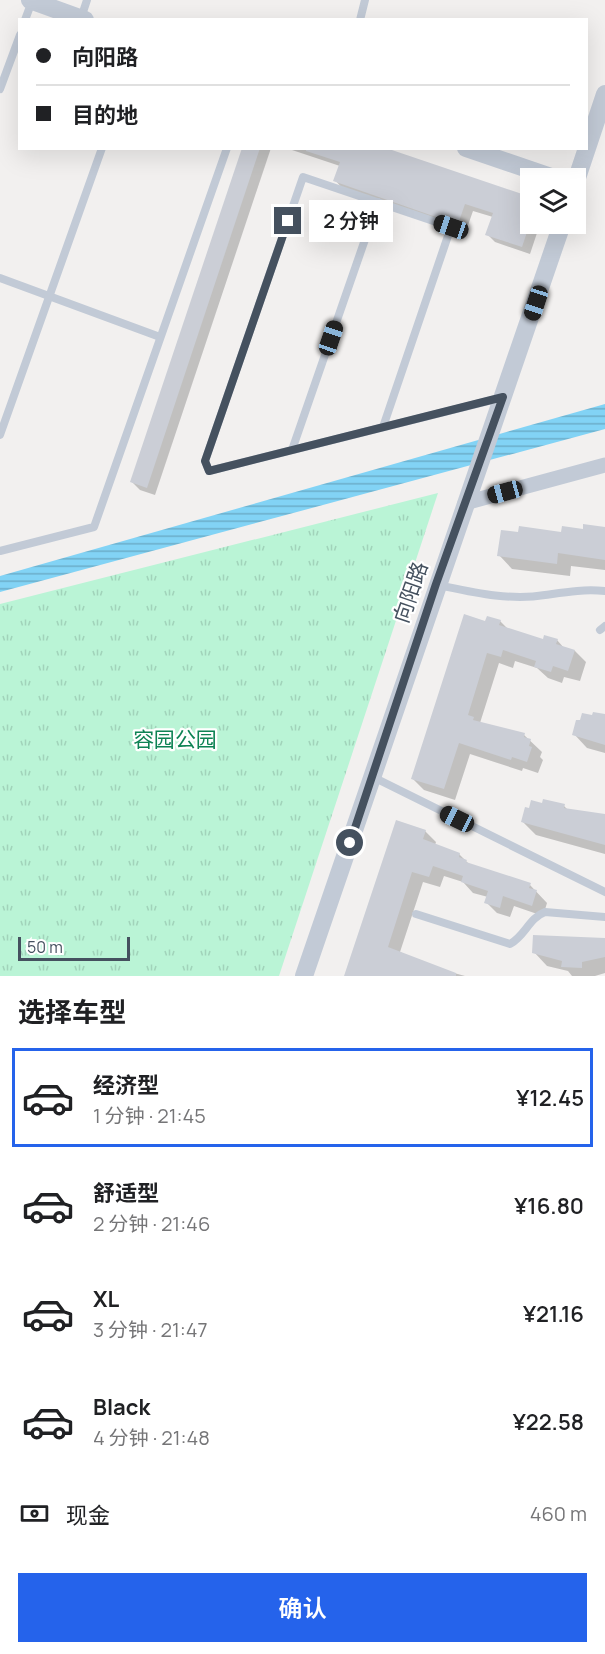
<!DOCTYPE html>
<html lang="zh">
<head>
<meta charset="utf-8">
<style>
  :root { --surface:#fff; --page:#f2f2f2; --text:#202124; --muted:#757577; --line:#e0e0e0; --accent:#2563eb }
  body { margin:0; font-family:Manrope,"Noto Sans SC",sans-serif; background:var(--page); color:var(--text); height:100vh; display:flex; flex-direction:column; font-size:22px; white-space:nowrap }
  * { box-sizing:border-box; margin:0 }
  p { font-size:20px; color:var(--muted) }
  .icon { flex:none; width:33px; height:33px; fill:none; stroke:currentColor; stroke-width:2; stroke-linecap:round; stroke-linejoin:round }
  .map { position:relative; height:976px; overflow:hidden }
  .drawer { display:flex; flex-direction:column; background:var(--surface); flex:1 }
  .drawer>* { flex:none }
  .guide { position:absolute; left:18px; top:18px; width:570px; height:132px; border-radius:0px; box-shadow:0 6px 24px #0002; display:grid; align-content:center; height:132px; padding:0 18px; background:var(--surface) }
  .tools { position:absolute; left:520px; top:168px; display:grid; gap:12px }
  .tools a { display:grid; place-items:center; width:66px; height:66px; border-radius:0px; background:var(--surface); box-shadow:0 6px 24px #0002; font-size:30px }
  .scale { position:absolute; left:18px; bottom:15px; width:112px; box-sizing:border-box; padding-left:6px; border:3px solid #45515f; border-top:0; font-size:16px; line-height:21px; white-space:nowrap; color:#45515f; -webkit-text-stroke:4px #fff; paint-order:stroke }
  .end { position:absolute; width:27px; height:27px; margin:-14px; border:8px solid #45515f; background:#fff; box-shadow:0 0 0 3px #fff }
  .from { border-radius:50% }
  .bubble { position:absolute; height:42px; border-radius:0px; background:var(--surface); box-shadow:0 6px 24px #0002; font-size:20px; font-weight:600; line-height:42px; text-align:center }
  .car { position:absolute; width:18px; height:36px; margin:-18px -9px; border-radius:8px; box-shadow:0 0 4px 2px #0007; background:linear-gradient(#222 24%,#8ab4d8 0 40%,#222 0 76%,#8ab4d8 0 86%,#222 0) }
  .guide b { display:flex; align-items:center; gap:21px; height:57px; font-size:22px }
  .guide b+b { border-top:2px solid var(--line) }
  .guide i { width:15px; height:15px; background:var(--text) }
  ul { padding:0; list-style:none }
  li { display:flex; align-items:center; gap:18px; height:99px; margin:0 12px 9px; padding:0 6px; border:3px solid transparent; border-radius:0px }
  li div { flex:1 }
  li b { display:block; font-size:22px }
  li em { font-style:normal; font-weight:600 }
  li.current { border-color:var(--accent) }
  li>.icon { width:54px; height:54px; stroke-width:1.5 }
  h2 { padding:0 18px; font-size:27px; line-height:72px }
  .pay { display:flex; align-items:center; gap:15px; height:66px; padding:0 18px; font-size:22px }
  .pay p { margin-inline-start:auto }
  .action { display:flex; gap:12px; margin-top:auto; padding:12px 18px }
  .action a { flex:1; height:69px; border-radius:0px; background:var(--accent); color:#fff; font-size:24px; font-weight:600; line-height:69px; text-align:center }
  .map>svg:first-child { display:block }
  .park { fill:url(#park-tufts) }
  .water { fill:url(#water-rules) }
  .shadow { fill:#0003 }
  .building { fill:#cbced6 }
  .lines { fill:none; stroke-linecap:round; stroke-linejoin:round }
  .service { stroke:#c2cad6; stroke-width:8 }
  .minor { stroke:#c2cad6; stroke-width:15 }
  .tertiary { stroke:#c2cad6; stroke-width:18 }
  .route { stroke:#45515f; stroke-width:8 }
  .labels { text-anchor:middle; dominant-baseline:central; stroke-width:4.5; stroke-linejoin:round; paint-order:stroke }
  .street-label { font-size:21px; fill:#45515f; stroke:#fff }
  .park-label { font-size:21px; fill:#0d8354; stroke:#fff }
</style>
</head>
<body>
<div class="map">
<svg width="605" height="976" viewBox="0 0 605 976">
  <defs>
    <pattern id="park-tufts" width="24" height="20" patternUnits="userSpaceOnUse" patternTransform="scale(1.5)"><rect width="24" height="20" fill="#baf4d6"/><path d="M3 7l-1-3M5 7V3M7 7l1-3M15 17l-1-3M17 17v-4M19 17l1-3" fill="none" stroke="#a1d3ba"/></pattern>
    <pattern id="water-rules" width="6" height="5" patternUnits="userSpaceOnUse" patternTransform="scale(1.5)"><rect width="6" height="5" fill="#82d3f5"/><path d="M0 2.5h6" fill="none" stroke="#6caeca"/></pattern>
  </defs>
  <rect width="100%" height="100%" fill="#f2f0ef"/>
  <path class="park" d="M438,493L279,976H0V604Z"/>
  <path class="water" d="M605,404V429L0,592V576Z"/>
  <g class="shadow">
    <path d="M243,148H271L155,495L140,490L132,482Z"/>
    <path d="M286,148H382L531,198V224H540L530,254L495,242L487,234L493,217L473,211L466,231L343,189L335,180L340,166Z"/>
    <path d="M605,529V570L571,566L570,576L512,569L499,555L562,534Z"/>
    <path d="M500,621L509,630L544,641L557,640L564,648L575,651L586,662L580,681L564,677L562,683L548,678L537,668L515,661L513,668L499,663L480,723L524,735L542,752L540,757L543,760L538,773L523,768L522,771L470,754L455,800L424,790L413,779L486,623Z"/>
    <path d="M605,717V753L587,748L574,734Z"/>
    <path d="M564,806L568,810L605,817V854L536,835L523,822Z"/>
    <path d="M397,822L425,831L436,842L435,845L459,854L470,865L530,885L547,903L543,916L514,906L510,917L497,913L486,902L488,897L473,893L463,882L444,876L440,887L423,882L400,952L429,966L465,976H346Z"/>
    <path d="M605,939V973L595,976H572L568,971L547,966L534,952Z"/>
  </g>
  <g class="building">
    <path d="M242,148H260L147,488L130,482Z"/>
    <path d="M306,148H386L531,197V220L522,247L485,235L493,213L465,204L458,224H456L333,181L340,162L306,151Z"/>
    <path d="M583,524L605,527V560L558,553L557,564L497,556L501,530L518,532L519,526L561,532L562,526L583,529Z"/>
    <path d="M464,614L485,621L487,616L501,620L499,625L543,639L544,635L558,639L556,644L575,650L568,671L553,666L551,672L534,667L536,661L503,650L501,657L487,653L468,715L474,717L473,720L525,733L524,737L531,739L529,746L532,747L527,762L512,757L511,760L459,743L444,789L411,779Z"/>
    <path d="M593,712L605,714V745L572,735L576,720H580L582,713L592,715Z"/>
    <path d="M543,799L565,804L564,808L605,814V845L521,822L525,807L529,808L531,800L542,803Z"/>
    <path d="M396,820L426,830L423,839L460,853L459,857L467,860L466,862L531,883L529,888L537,890L532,906L503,896L500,908L484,903L488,891L461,882L463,876L433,866L429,877L412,872L388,947L456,973V976H344Z"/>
    <path d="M533,935L605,938V957L582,962V968L561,967L562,961L532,953Z"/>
  </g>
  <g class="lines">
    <g class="service">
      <path d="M81,18L87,0"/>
      <path d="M25,20L32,1"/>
      <path d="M360,20L365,0"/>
      <path d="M0,89L20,35"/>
      <path d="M0,278L160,337"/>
      <path d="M383,427L451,227L303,177L205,461L209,471L500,398"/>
      <path d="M0,435L102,148"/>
      <path d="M292,450L378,202"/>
      <path d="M0,551L94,527L227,148"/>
      <path d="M438,585C472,592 509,601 545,595C566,592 583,589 605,591"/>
      <path d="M600,630L605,626"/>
      <path d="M373,777L605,892"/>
      <path d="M416,914L510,944C525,936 529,918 545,912L605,917"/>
    </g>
    <path class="minor" d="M465,503L605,465"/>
    <g class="tertiary">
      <path d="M30,0L85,20"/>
      <path d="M466,148L554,178"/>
      <path d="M576,181L605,94"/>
      <path d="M304,976L562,224"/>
    </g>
  </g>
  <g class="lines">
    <path class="route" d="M288,221L205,461L209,471L503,397L436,584L350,843"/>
  </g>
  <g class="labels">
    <g class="street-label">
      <text transform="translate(410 592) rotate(-71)">向阳路</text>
    </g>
    <g class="park-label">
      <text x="175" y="739">容园公园</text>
    </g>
  </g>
</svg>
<div class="tools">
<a><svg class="icon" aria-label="layers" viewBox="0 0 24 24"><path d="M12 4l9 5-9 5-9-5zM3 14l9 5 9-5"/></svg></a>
</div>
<div class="scale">50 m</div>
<i class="end from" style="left:350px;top:843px"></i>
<i class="end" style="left:288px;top:221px"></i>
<div class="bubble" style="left:309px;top:200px;width:84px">2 分钟</div>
<i class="car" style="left:451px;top:227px;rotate:289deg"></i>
<i class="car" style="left:536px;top:303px;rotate:198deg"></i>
<i class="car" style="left:331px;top:338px;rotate:19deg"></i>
<i class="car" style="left:505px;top:492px;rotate:255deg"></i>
<i class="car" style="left:457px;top:819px;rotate:296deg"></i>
<div class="guide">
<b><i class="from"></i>向阳路</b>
<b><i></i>目的地</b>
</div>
</div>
<section class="drawer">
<h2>选择车型</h2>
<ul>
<li class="current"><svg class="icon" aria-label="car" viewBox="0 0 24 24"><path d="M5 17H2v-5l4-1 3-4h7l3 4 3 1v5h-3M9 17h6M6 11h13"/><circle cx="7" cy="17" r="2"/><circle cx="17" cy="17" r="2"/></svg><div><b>经济型</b><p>1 分钟 · 21:45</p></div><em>¥12.45</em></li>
<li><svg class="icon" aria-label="car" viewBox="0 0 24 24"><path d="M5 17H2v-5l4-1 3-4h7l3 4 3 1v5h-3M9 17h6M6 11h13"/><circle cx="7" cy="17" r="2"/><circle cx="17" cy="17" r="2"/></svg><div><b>舒适型</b><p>2 分钟 · 21:46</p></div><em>¥16.80</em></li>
<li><svg class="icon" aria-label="car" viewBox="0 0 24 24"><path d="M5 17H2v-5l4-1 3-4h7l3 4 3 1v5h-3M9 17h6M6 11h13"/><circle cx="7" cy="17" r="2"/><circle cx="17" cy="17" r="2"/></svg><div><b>XL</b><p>3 分钟 · 21:47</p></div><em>¥21.16</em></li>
<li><svg class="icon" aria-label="car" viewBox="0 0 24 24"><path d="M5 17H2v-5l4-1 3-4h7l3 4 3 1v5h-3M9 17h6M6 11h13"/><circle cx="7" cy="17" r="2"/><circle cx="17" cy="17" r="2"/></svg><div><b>Black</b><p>4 分钟 · 21:48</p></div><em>¥22.58</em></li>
</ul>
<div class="pay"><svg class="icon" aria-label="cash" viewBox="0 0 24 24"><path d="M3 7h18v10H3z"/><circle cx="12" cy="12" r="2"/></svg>现金<p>460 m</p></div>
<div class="action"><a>确认</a></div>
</section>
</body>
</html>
